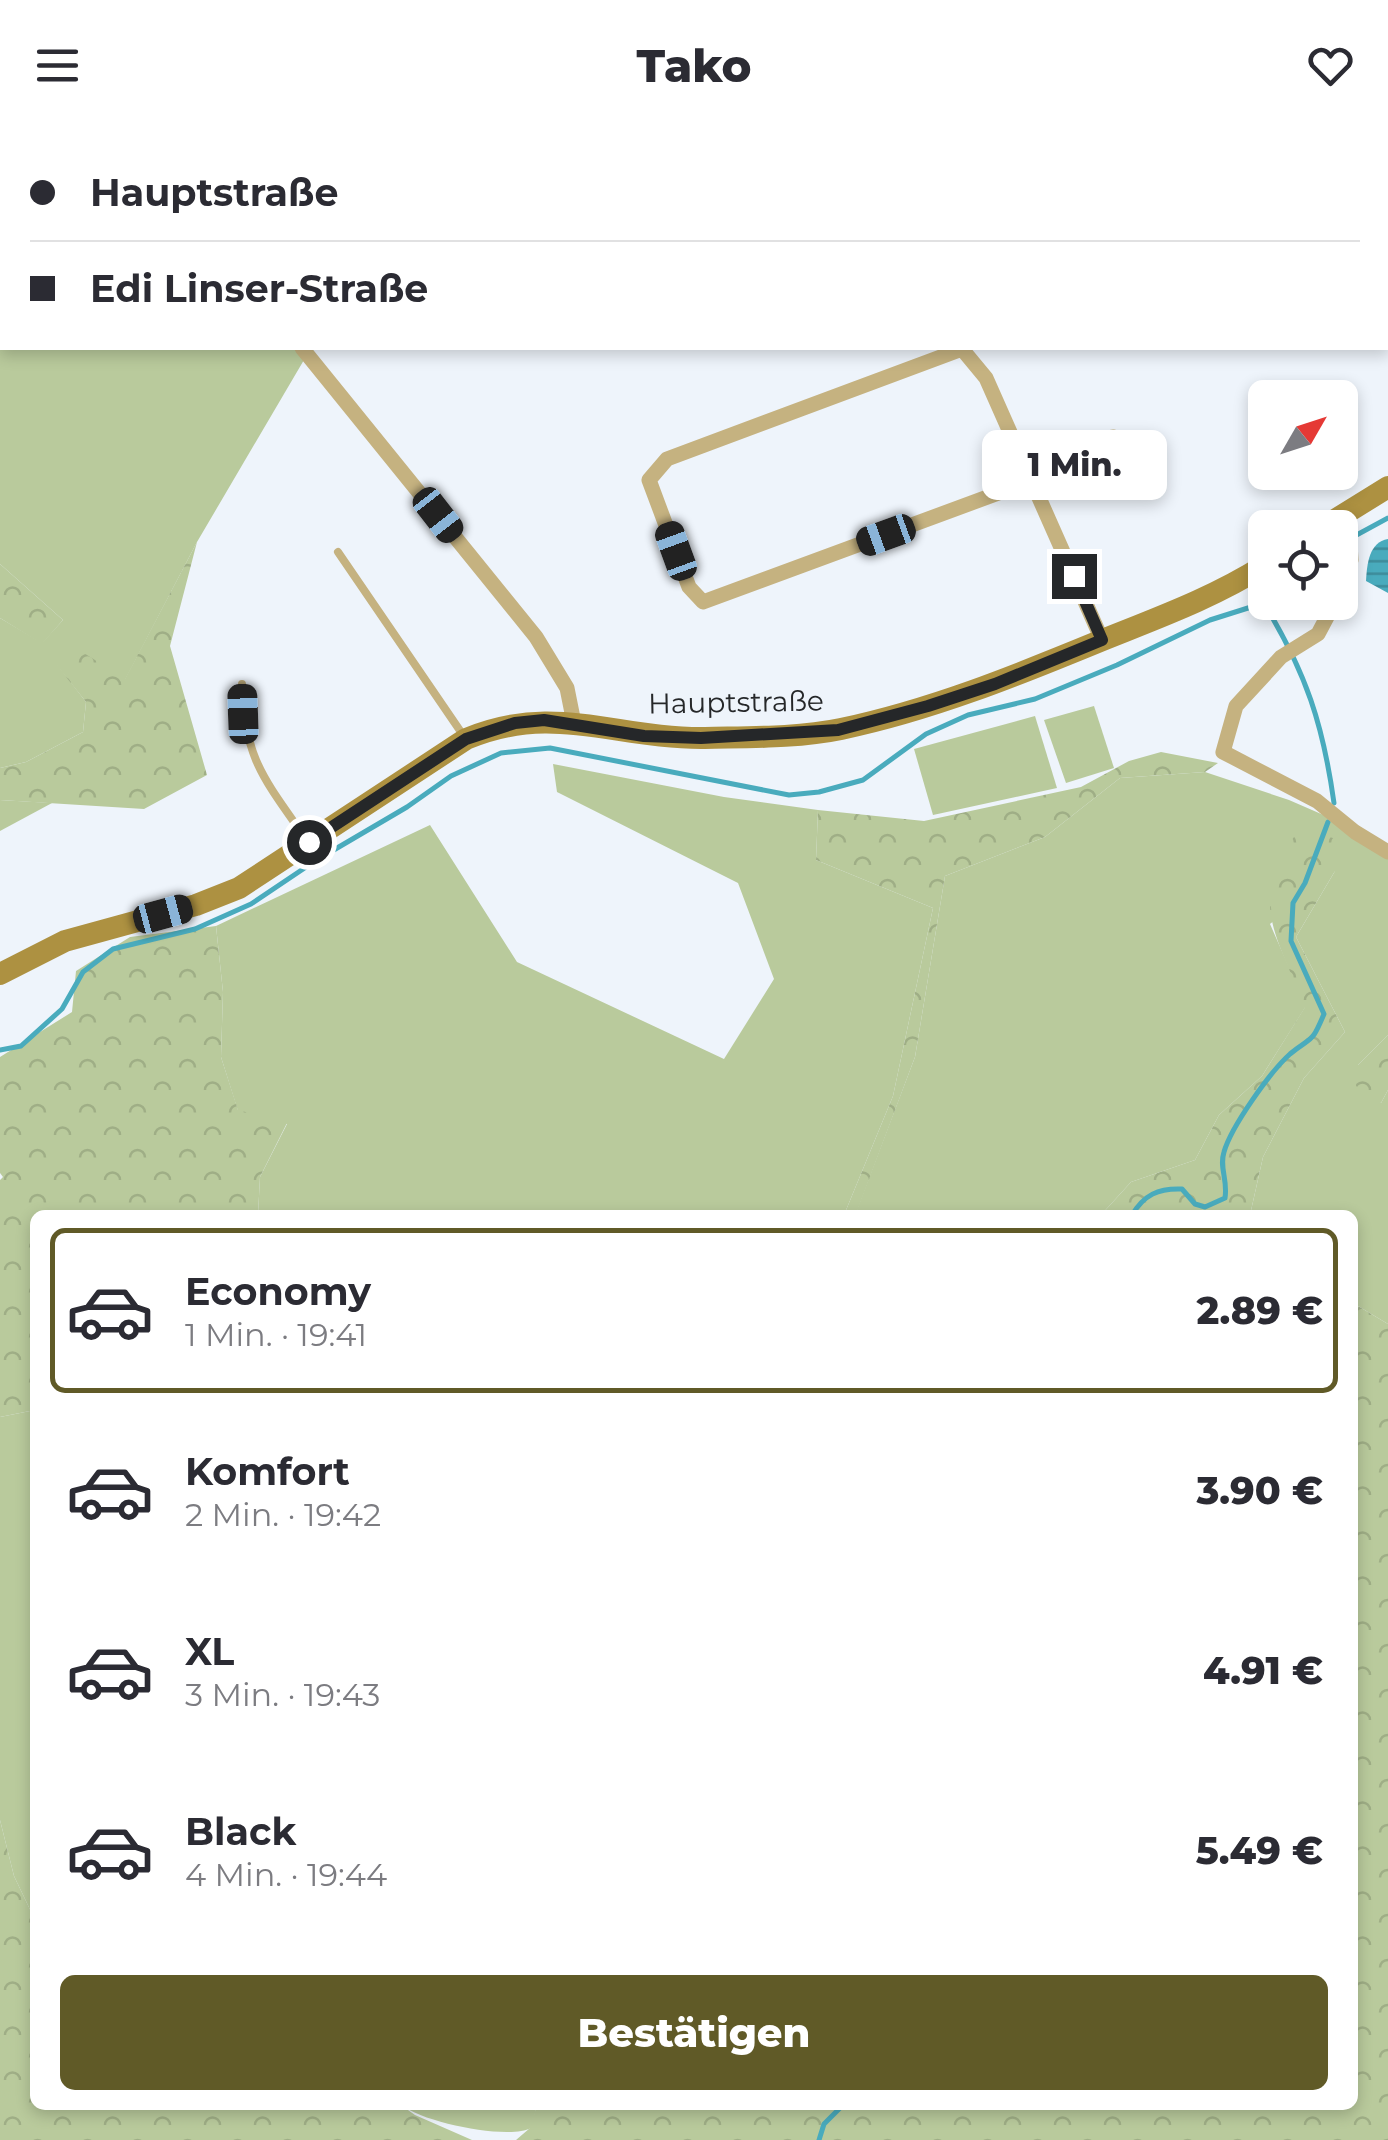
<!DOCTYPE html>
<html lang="de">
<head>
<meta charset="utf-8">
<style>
  :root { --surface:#fff; --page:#f7f7f7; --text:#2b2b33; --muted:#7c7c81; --line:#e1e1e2; --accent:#605a27 }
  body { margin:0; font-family:Montserrat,sans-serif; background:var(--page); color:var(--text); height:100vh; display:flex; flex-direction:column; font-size:38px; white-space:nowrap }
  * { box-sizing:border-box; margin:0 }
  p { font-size:32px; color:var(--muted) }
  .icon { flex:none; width:55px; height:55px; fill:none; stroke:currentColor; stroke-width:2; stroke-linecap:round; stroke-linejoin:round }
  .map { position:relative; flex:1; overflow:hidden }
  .sheet { position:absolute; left:30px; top:1080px; width:1328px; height:900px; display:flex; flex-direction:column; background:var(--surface); border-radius:15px; box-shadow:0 5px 15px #0003 }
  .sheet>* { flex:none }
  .guide { position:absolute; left:0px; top:0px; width:1390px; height:220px; box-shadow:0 5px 15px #0003; display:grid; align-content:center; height:220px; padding:0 30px; background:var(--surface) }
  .needle { width:65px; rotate:51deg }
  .fabs { position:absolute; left:1248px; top:250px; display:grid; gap:20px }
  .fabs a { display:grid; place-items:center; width:110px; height:110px; border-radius:15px; background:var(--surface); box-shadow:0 5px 15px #0003; font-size:50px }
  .end { position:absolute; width:45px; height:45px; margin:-22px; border:12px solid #252729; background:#fff; box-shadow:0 0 0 5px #fff }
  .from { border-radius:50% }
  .bubble { position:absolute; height:70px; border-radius:15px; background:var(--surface); box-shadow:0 5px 15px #0003; font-size:32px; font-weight:800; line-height:70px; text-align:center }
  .car { position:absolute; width:30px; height:60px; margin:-30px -15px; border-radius:12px; box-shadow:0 0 8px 2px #0007; background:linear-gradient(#222 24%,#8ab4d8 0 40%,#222 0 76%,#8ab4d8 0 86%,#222 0) }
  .guide b { display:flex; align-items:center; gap:35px; height:95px; font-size:38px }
  .guide b+b { border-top:2px solid var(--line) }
  .guide i { width:25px; height:25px; background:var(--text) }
  ul { padding:18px 0 0; list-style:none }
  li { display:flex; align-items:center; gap:30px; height:165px; margin:0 20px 15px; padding:0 10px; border:5px solid transparent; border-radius:15px }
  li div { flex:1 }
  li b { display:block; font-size:38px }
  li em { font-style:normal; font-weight:800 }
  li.on { border-color:var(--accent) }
  li>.icon { width:90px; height:90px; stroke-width:1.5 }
  .action { display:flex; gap:20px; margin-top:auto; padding:20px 30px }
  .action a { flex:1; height:115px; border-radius:15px; background:var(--accent); color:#fff; font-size:40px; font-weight:800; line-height:115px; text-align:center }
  header { display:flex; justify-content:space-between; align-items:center; height:130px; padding:0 30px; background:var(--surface); font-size:45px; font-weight:800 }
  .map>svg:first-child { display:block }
  .grass { fill:#b9ca9c }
  .forest { fill:url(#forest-crowns) }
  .water { fill:url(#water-rules) }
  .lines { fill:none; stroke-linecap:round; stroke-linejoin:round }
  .stream { stroke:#49abbd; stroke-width:5 }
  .lane { stroke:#c5b280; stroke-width:8 }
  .street { stroke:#c5b280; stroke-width:15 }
  .secondary { stroke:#ad9141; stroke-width:22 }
  .route { stroke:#252729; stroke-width:12 }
  .labels { text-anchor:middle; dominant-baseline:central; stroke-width:8; stroke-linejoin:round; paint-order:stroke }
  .street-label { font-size:28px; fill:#252729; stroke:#eef4fb }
</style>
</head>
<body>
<header><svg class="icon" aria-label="menu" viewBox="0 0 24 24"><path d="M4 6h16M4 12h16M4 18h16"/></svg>Tako<svg class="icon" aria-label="heart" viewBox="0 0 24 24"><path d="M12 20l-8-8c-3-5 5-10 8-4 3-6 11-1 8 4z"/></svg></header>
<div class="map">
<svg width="1388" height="2010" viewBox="0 0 1388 2010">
  <defs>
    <pattern id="forest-crowns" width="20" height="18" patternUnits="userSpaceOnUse" patternTransform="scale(2.5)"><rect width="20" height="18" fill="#b9ca9c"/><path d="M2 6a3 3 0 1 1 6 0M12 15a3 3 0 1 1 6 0" fill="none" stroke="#9fae86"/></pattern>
    <pattern id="water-rules" width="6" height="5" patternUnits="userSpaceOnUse" patternTransform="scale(2.5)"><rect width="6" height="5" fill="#49abbd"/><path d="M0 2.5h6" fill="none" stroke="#3d8b9a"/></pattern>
  </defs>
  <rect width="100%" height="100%" fill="#eef4fb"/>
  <g class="grass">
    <path d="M0,0H357L2,2V218H311L197,412L125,550L56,533L86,572L83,602L26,632L0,638V488L42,513L63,490L0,434Z"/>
    <path d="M655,0H973L979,2H654Z"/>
    <path d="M1094,576L1114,638L1066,653L1044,590Z"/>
    <path d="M1035,586L1057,658L933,685L914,619Z"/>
    <path d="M553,634L724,667L818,680L816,730L933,778L893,966L844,1085H258L260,1047L287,994L238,981L221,927L223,862L216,796L430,695L517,832L724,929L774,849L738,753L557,662Z"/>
    <path d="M1205,642L1289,670L1335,690L1388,729V905L1358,935L1381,973L1388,960V1194L1353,1173L1352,1085H1250L1263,1027L1304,948L1345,902L1296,807L1335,741L1270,794L1306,876L1262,946L1219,985L1195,1030L1131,1052L1101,1085H855L915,927L945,746L1045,707L1120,648Z"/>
    <path d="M0,670L52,673L0,701Z"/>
    <path d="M35,1280V1790L14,1746L0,1690V1287Z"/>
    <path d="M401,1975H537C535,1981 534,1992 531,1998C508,2010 425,1993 401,1975Z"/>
  </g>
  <g class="forest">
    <path d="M197,412L170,516L207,645L144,679L0,670V638L26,632L83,602L86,572L55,533L68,513L125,549Z"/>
    <path d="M0,434L63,490L42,514L0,488Z"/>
    <path d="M1161,622L1218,633L1205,642L1120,648L1045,707L945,746L915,927L856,1084L844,1085L893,966L933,778L816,730L818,680L924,691L1081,657L1129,631Z"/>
    <path d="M1300,699L1333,708L1335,741L1296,807L1345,902L1304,948L1263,1027L1250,1085H1101L1131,1052L1195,1030L1219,985L1262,946L1305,877C1277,805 1245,770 1300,699Z"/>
    <path d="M216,796L223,862L221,927L238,980L287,993L260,1047L258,1085H35V1280L0,1287V1050L3,1047L0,1043V927L72,882L76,841L130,807Z"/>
    <path d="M1388,905V960L1381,973L1356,956L1358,935Z"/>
    <path d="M1353,1173L1388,1194V2010H516L530,1998L537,1975H1352Z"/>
    <path d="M0,1690L14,1746L35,1790V1975H401L415,1985L472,2010H0Z"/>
  </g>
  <path class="water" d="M1388,409V463L1366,451C1367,434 1369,412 1388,409Z"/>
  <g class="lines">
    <g class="stream">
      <path d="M1340,414L1388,388"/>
      <path d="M1265,475C1306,543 1323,594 1334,673"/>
      <path d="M0,920L21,916L62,879L83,842L113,819L195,799L251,774L315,731L407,677L451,646L501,623L550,618L789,665L819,662L863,650L926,604L968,585L1035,569L1117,535L1210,490L1267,472"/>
      <path d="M1132,1085C1144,1065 1158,1058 1182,1059L1195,1074L1205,1077L1225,1068C1228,1049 1219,1038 1224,1022C1231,997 1270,942 1290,924C1313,905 1311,915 1324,884L1291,811L1293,773L1305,753L1328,692"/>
      <path d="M819,2010L824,1994L843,1975"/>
    </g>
    <g class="lane">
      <path d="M338,422L463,605"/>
      <path d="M242,554C244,629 265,650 306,709"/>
    </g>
    <g class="street">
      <path d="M88,0L91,2"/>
      <path d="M1216,0L1218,2"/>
      <path d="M1248,2L1250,0"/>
      <path d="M302,218L536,507L567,558L574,593"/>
      <path d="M1026,333L1085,311L1114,307"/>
      <path d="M1031,351L703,472L689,457L649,350L667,329L962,219L986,248L1102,510"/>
      <path d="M1340,462L1351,430L1348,381"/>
      <path d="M1335,472L1318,504L1281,527L1236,576L1223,622L1317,671L1355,702L1388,722"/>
    </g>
    <g class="secondary">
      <path d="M1322,398L1388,357"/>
      <path d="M0,844L65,811L196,775L239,758L466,609C553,572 616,609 705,608C749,607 798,608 841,599C931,580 1015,546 1100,511C1157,488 1213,468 1265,435"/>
    </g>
  </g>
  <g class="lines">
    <path class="route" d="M309,712L466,609L515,593L544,590L644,606L701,608L838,600L928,576L995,554L1102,510L1074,446"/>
  </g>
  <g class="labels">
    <g class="street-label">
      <text transform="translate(736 572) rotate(-1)">Hauptstraße</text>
    </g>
  </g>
</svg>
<div class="fabs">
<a><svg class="needle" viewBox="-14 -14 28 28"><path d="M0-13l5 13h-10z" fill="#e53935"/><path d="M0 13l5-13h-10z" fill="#7c7c81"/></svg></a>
<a><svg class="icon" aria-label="locate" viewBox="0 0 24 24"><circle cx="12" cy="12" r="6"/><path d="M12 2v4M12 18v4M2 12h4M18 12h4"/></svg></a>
</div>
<i class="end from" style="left:309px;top:712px"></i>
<i class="end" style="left:1074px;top:446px"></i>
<div class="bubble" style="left:982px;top:300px;width:185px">1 Min.</div>
<i class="car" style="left:438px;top:385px;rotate:142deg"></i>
<i class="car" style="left:886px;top:405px;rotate:250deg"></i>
<i class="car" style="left:676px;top:421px;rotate:340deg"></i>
<i class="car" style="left:243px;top:584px;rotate:358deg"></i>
<i class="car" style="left:163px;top:784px;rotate:75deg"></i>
<div class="guide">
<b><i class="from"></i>Hauptstraße</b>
<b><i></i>Edi Linser-Straße</b>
</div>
<section class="sheet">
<ul>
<li class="on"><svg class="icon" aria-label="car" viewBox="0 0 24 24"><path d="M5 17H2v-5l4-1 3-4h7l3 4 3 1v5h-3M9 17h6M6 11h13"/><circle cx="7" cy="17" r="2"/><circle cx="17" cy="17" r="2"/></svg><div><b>Economy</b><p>1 Min. · 19:41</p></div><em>2.89 €</em></li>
<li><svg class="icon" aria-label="car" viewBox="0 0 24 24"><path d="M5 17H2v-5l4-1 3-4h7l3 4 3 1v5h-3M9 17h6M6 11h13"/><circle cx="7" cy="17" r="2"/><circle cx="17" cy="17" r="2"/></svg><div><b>Komfort</b><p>2 Min. · 19:42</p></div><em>3.90 €</em></li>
<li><svg class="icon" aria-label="car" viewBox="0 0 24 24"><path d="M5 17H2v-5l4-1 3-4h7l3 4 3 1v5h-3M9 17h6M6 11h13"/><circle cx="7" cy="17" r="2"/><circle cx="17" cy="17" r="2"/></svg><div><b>XL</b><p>3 Min. · 19:43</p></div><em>4.91 €</em></li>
<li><svg class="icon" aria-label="car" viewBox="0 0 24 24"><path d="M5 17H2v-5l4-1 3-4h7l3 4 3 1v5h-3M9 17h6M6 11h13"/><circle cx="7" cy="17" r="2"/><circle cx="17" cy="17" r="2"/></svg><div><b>Black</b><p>4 Min. · 19:44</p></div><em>5.49 €</em></li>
</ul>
<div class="action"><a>Bestätigen</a></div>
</section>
</div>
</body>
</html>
